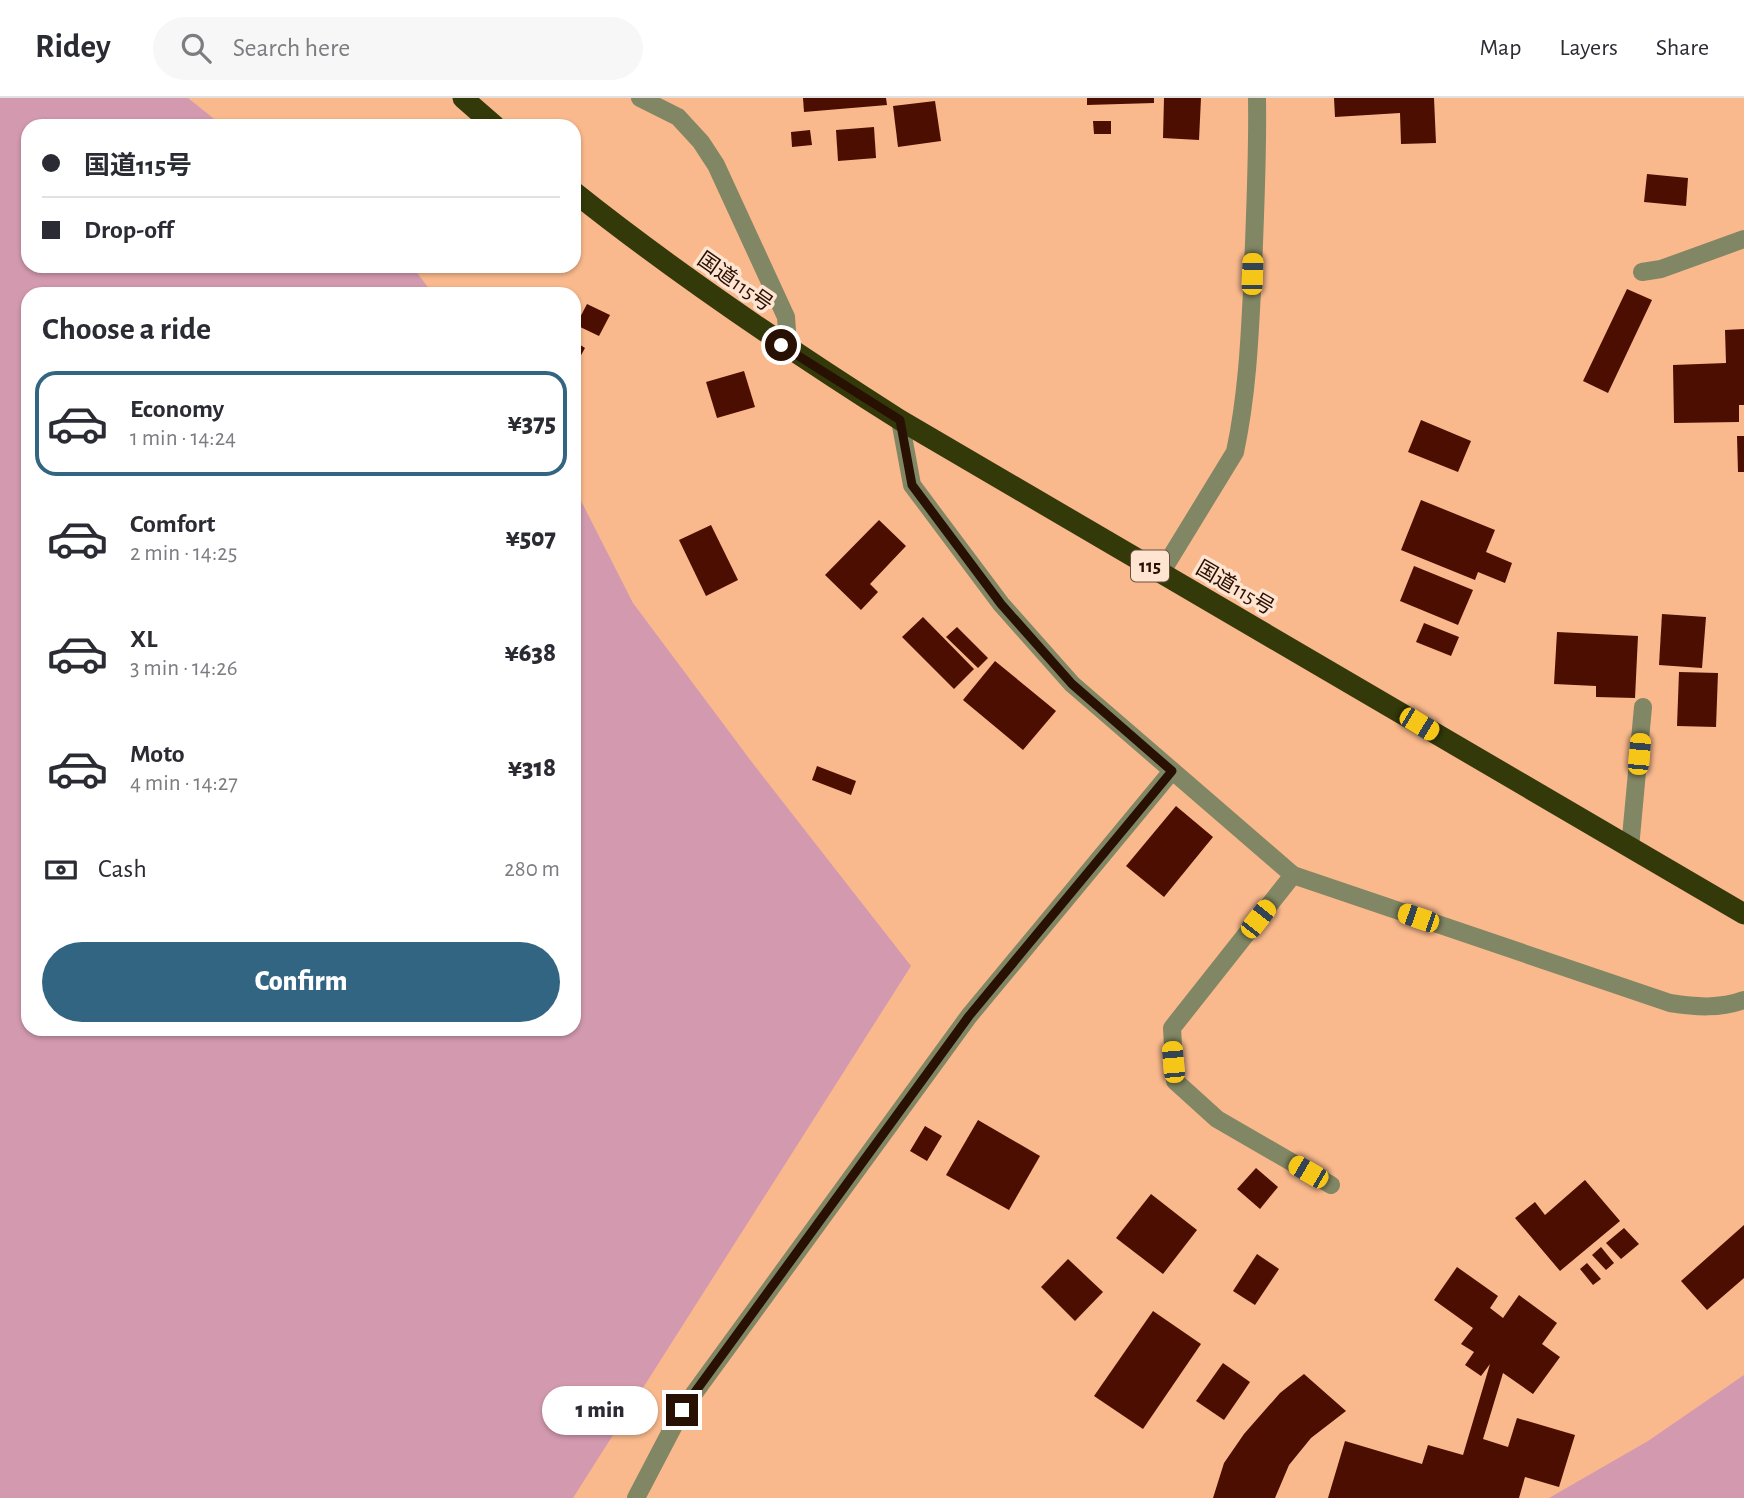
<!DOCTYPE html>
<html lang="en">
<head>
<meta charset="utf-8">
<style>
  :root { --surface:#fff; --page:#f7f7f7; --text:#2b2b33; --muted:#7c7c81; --line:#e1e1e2; --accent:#316582 }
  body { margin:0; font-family:"Alegreya Sans","Noto Sans JP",sans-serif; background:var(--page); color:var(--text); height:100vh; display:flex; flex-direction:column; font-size:26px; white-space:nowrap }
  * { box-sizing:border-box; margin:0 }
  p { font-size:23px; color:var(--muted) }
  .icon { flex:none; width:38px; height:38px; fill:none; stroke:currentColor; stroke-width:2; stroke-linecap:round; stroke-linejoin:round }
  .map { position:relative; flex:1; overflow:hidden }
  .drawer { position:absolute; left:21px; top:189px; width:560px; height:749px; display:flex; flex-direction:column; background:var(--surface); border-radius:21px; box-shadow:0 2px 5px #0004 }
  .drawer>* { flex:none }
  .hud { position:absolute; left:21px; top:21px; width:560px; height:154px; border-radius:21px; box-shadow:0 2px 5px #0004; display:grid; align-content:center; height:154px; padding:0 21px; background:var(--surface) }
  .end { position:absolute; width:32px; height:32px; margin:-16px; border:9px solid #281102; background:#fff; box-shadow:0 0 0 4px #fff }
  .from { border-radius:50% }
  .bubble { position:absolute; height:49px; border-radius:24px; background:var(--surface); box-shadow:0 2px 5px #0004; font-size:23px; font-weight:800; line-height:49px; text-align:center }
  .car { position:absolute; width:21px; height:42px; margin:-21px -10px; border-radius:9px; box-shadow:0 0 5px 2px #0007; background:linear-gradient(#f5c518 24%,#345 0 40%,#f5c518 0 76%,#345 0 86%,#f5c518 0) }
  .hud b { display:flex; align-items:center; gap:24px; height:66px; font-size:26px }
  .hud b+b { border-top:2px solid var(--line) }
  .hud i { width:18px; height:18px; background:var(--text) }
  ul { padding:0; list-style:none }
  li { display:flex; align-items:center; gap:21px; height:105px; margin:0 14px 10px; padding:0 7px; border:4px solid transparent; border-radius:21px }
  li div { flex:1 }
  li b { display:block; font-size:26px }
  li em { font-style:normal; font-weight:800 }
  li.active { border-color:var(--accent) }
  li>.icon { width:63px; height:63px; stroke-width:1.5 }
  h2 { padding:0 21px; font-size:32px; line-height:84px }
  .pay { display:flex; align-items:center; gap:18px; height:77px; padding:0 21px; font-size:26px }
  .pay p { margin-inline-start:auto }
  .cta { display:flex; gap:14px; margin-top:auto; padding:14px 21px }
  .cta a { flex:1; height:80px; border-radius:42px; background:var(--accent); color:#fff; font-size:28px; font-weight:800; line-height:80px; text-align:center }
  header { display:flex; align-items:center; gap:42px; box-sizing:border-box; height:98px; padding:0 35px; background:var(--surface); border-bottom:2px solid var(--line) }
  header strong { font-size:33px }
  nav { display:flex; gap:38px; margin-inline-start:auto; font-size:24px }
  .search { width:490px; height:63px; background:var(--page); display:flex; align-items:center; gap:18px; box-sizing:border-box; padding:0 24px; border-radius:38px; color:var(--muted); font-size:26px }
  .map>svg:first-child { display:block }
  .green { fill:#d39aaf }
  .building { fill:#4b0e00 }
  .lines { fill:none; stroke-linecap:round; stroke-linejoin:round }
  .minor { stroke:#818764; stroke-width:18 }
  .highway { stroke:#34390a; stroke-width:21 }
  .route { stroke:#281102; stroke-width:9 }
  .labels { text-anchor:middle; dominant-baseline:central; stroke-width:7; stroke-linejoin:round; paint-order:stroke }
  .shield { fill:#ffe4d2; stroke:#685040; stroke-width:2 }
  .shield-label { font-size:19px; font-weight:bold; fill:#281102 }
  .street-label { font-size:21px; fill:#281102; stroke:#ffe4d2 }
</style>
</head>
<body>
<header>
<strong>Ridey</strong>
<div class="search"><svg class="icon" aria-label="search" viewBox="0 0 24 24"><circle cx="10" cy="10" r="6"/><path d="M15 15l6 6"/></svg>Search here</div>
<nav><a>Map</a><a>Layers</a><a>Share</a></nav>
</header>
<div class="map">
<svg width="1744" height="1400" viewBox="0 0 1744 1400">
  <rect width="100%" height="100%" fill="#f9b98d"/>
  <g class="green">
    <path d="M0,0H188L223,28H28V168H412L433,196H28V931H574V389L633,505L754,667L911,868L573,1400H0Z"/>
    <path d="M1744,1277V1400H1549L1648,1343Z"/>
  </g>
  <g class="building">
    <path d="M803,0H886L887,7L804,14Z"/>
    <path d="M1087,0H1154V5L1087,7Z"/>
    <path d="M1164,0H1201L1199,42L1163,40Z"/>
    <path d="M1334,0H1434L1436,45L1401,46L1400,15L1335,19Z"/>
    <path d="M935,3L941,43L898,49L893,8Z"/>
    <path d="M1093,23H1111V36H1094Z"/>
    <path d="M874,29L876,60L838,63L836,32Z"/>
    <path d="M810,32L812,47L792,49L791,34Z"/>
    <path d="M1647,76L1688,80L1686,108L1644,104Z"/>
    <path d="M1627,191L1652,202L1608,295L1583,283Z"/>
    <path d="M587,206L610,217L599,238L576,227Z"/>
    <path d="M1744,231V307H1739V324L1674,325L1673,267L1726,265L1725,232Z"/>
    <path d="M574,243L585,250L574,270Z"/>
    <path d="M744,273L755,309L717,320L706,284Z"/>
    <path d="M1421,322L1471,343L1458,374L1408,354Z"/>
    <path d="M1737,338H1744V374H1738Z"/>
    <path d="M1421,402L1495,432L1486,454L1512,465L1505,485L1478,474L1475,482L1401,452Z"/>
    <path d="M879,422L906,448L870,486L878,494L861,512L825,477Z"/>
    <path d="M711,427L738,482L706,498L679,442Z"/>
    <path d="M1414,468L1473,492L1458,527L1400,503Z"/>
    <path d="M1662,516L1706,519L1702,570L1659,567Z"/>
    <path d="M923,519L974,571L954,591L902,539Z"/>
    <path d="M1424,525L1459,539L1451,558L1416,544Z"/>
    <path d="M957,529L988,560L978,570L946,539Z"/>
    <path d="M1557,534L1638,538L1635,600L1596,599V588L1554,586Z"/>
    <path d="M995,563L1056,613L1023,652L963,602Z"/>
    <path d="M1679,574L1718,575L1716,629L1677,628Z"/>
    <path d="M817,668L856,683L851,697L812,682Z"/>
    <path d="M1176,708L1213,739L1164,799L1126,768Z"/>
    <path d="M978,1022L1040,1058L1009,1112L946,1077Z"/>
    <path d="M925,1028L942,1038L927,1063L910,1053Z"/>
    <path d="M1256,1070L1278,1089L1260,1111L1237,1091Z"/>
    <path d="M1585,1082L1620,1123L1560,1173L1515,1120L1535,1104L1545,1117Z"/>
    <path d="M1151,1096L1197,1132L1163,1176L1116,1140Z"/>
    <path d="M1744,1127V1180L1707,1212L1681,1183Z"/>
    <path d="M1624,1130L1639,1146L1621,1161L1606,1145Z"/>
    <path d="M1601,1149L1614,1165L1606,1172L1592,1157Z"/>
    <path d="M1257,1156L1279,1171L1255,1207L1233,1193Z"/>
    <path d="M1068,1161L1103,1194L1075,1223L1041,1189Z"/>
    <path d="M1587,1165L1601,1181L1593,1187L1580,1171Z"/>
    <path d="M1457,1169L1498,1198L1490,1210L1503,1220L1519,1197L1557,1225L1542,1246L1560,1259L1533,1296L1503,1275L1483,1341L1508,1349L1517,1320L1575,1337L1559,1389L1525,1379L1519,1400H1328L1345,1343L1422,1366L1428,1347L1463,1357L1490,1266L1481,1278L1465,1267L1474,1254L1461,1246L1473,1230L1434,1202Z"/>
    <path d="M1153,1213L1201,1246L1143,1331L1094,1298Z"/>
    <path d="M1223,1265L1250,1284L1224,1322L1196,1303Z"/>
    <path d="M1304,1276L1346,1313L1311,1340L1289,1367L1275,1400H1213L1224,1365L1244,1336L1280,1295Z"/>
  </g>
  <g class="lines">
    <g class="minor">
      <path d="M640,0L678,19L701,44L716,67L786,219L787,233L781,247"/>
      <path d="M1642,174L1661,171L1744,141"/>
      <path d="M900,322L912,387L1001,506L1072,586L1293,777"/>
      <path d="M1161,475L1235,354C1248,293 1250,233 1253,172C1255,115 1258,57 1257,0"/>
      <path d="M1630,750L1643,609"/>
      <path d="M1331,1087L1217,1021L1175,983L1172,930L1293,777L1670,905C1695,909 1720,911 1744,902"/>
      <path d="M636,1400L682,1312L969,918L1172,673"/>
    </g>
    <g class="highway">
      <path d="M463,0L495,28"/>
      <path d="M574,94C678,177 788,251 900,322L1744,816"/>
    </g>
  </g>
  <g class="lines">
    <path class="route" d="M682,1312L969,918L1172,673L1072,586L1001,506L912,387L900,322L781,247"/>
  </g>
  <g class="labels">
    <rect class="shield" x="1131" y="452.5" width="38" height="31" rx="5"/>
    <g class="shield-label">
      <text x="1150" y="468">115</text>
    </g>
    <g class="street-label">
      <text transform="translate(735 184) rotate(35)">国道115号</text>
      <text transform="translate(1235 490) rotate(30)">国道115号</text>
    </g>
  </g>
</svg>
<i class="end from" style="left:781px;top:247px"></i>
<i class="end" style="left:682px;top:1312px"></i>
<div class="bubble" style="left:542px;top:1288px;width:116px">1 min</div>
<i class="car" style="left:1252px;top:176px;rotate:2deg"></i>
<i class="car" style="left:1419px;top:626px;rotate:121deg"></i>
<i class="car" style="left:1639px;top:656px;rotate:5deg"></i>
<i class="car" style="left:1418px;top:820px;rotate:289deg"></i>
<i class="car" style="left:1258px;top:821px;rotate:38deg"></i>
<i class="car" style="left:1173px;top:964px;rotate:355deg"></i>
<i class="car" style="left:1308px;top:1074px;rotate:300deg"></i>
<div class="hud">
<b><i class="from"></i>国道115号</b>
<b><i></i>Drop-off</b>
</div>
<section class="drawer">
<h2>Choose a ride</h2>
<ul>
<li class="active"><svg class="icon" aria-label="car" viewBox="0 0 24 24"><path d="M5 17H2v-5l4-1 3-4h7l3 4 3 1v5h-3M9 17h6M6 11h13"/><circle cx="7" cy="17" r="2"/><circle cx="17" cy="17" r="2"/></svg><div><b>Economy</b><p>1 min · 14:24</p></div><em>¥375</em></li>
<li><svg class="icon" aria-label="car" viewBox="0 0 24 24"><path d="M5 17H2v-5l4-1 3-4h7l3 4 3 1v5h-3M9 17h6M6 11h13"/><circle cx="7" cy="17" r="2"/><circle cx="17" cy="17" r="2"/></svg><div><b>Comfort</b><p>2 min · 14:25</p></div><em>¥507</em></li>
<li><svg class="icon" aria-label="car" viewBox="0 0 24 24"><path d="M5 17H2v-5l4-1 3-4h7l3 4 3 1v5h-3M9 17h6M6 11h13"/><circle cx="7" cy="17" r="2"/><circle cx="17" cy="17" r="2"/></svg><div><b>XL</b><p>3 min · 14:26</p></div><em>¥638</em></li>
<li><svg class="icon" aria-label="car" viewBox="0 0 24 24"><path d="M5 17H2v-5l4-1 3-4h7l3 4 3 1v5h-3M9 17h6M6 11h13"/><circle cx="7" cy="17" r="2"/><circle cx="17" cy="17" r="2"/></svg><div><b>Moto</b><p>4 min · 14:27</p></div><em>¥318</em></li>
</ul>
<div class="pay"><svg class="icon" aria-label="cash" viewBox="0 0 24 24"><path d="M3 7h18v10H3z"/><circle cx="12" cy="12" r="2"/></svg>Cash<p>280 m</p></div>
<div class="cta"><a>Confirm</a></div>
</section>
</div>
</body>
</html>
